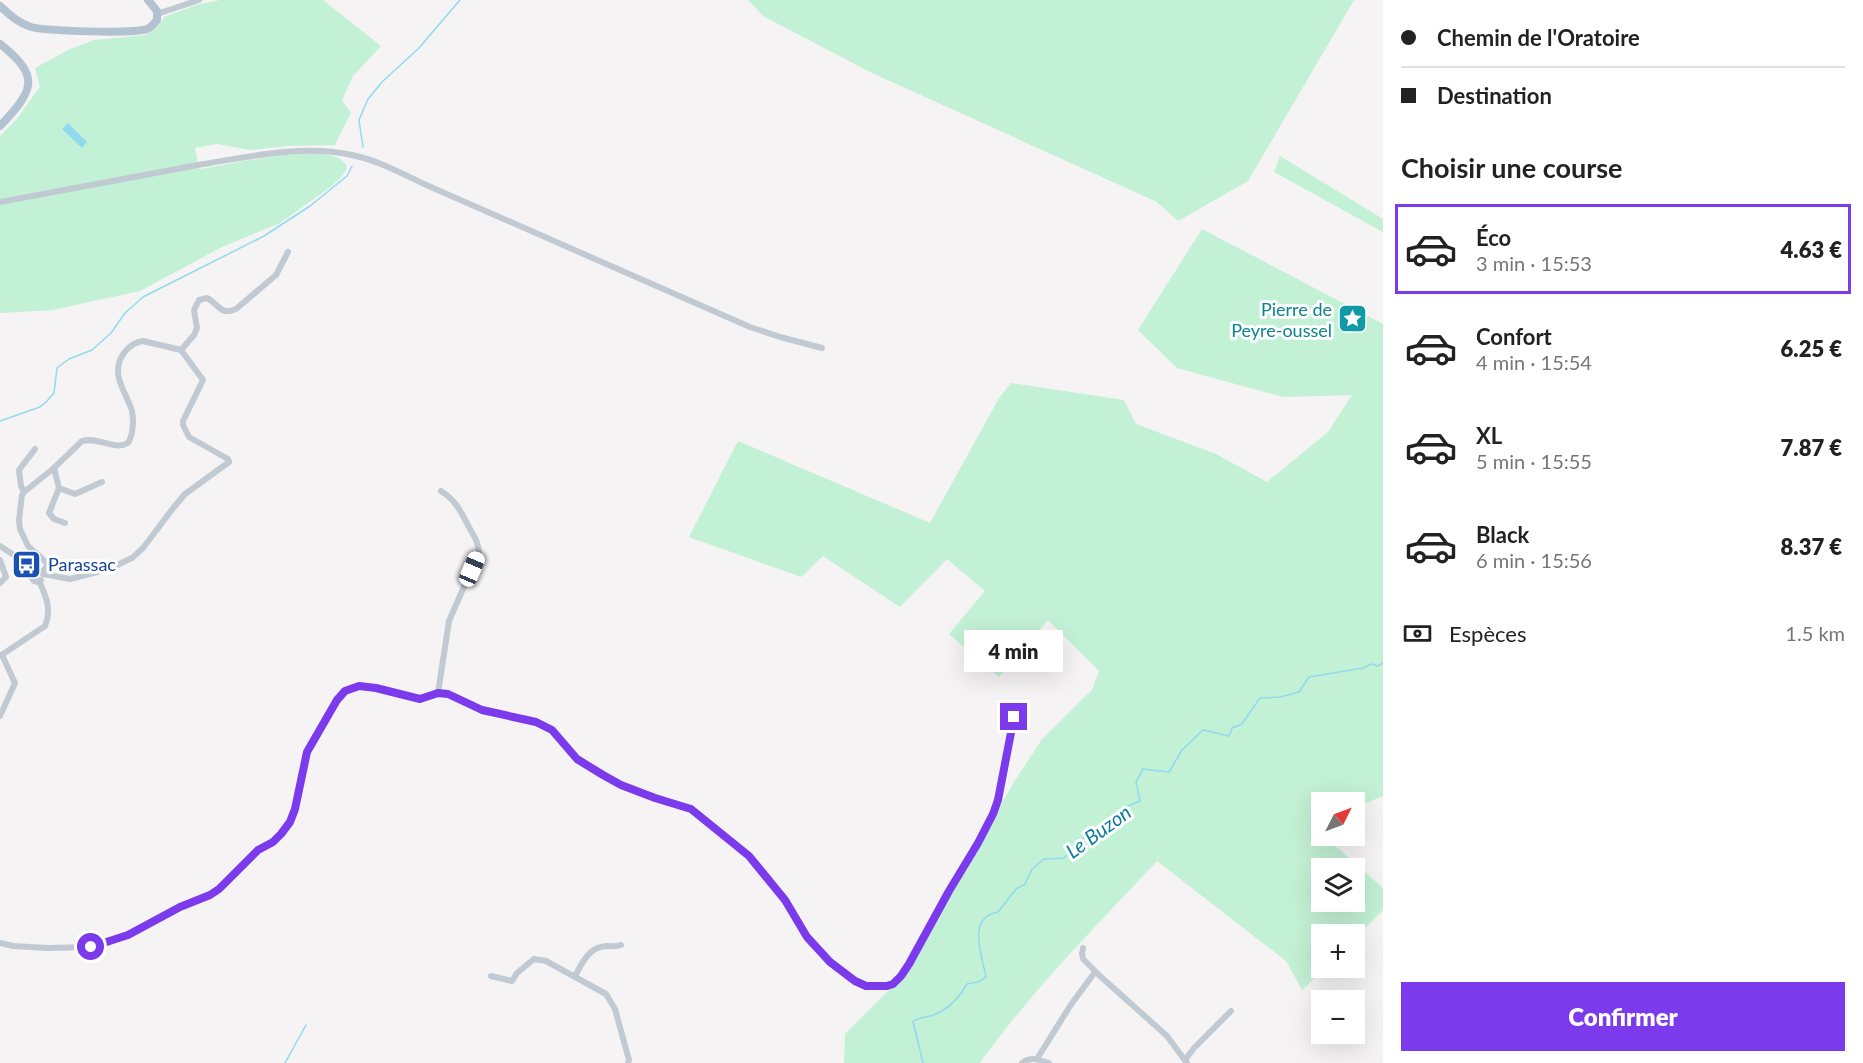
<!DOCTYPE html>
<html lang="fr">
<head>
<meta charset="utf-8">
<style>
  :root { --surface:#fff; --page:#f6f6f6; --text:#222; --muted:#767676; --line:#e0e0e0; --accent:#7c3aed }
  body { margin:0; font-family:Lato,sans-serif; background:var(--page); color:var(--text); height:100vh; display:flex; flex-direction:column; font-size:22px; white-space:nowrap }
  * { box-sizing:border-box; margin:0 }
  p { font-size:20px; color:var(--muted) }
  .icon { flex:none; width:33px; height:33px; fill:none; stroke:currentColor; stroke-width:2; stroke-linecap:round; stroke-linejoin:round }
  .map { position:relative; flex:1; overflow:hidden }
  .panel { display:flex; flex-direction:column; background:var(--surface); width:480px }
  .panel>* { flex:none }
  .top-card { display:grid; align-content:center; height:132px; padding:0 18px; background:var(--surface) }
  .needle { width:39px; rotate:48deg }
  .controls { position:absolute; left:1311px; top:792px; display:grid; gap:12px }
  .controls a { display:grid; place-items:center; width:54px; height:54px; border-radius:0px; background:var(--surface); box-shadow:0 6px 24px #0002; font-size:30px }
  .end { position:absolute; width:27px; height:27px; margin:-14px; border:8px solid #7c3aed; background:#fff; box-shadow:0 0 0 3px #fff }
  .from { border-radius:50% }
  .bubble { position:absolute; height:42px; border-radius:0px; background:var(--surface); box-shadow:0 6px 24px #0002; font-size:20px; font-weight:800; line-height:42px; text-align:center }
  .car { position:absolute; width:18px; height:36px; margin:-18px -9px; border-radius:8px; box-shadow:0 0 4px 2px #0007; background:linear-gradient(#fff 24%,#345 0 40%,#fff 0 76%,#345 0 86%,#fff 0) }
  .top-card b { display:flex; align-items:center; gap:21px; height:57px; font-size:22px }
  .top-card b+b { border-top:2px solid var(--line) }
  .top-card i { width:15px; height:15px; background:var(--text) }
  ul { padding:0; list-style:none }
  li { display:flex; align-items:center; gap:18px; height:90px; margin:0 12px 9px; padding:0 6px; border:3px solid transparent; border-radius:0px }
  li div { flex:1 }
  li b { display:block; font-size:22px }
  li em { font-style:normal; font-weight:800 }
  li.current { border-color:var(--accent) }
  li>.icon { width:54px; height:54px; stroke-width:1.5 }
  h2 { padding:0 18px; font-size:27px; line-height:72px }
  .pay { display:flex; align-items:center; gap:15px; height:66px; padding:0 18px; font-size:22px }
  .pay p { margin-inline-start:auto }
  .button { display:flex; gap:12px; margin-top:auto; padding:12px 18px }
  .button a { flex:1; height:69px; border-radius:0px; background:var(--accent); color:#fff; font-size:24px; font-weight:800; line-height:69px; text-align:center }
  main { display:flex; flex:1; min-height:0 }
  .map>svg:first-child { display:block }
  .green { fill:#c3f1d5; fill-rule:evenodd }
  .water { fill:#90daee }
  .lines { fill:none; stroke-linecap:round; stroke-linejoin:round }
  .stream { stroke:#90daee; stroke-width:1.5 }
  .minor { stroke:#c1cad2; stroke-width:6 }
  .major { stroke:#b3c2d1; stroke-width:8 }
  .route { stroke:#7c3aed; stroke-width:8 }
  .labels { text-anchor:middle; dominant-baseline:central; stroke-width:6; stroke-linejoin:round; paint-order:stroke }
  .culture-label { font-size:18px; fill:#0d838f; stroke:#fff; text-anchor:end }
  .transit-label { font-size:18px; fill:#164399; stroke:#fff; text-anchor:start }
  .water-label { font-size:20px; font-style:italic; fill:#0c7c9b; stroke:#fff }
</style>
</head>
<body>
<main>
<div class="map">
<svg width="1383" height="1063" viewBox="0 0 1383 1063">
  <rect width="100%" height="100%" fill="#f5f3f3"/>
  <g class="green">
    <path d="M220,0H323L381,46L353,76L342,100L351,113L335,145L287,146L251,150L217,144L195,148L199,169C222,167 340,136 347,168L343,175L332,186L280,223L222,247L140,291L52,310L0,313V136L15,121L40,87L35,68L68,50L94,40L145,35L157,28L164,17L196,5Z"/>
    <path d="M748,0H1354L1248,181L1178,221L1157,202L870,72L763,16Z"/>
    <path d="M1280,156L1383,219V232L1274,172Z"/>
    <path d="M1202,229L1383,324V796L1355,808L1354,802H1322L1321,822L1313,826L1383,888V910L1355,938L1354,934H1322V968H1325L1302,990L1286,961L1157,861C1096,926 1032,990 980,1063H844L845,1034L904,975L1014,782L1042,739L1092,690L1099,671L1048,620L999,677L949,634L985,591L947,559L900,607L823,556L801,577L689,537L738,441L930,523L999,398L1011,383L1124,400L1136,424L1216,454L1267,482L1328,432L1352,395L1283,397L1177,368L1138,330ZM1322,868H1354V902H1322Z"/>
  </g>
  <path class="water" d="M68,123L87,142L82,148L62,129Z"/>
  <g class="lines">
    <g class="stream">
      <path d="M363,147L359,120L368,99L382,82L419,48L460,0"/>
      <path d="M0,421L40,407L47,401L54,393L57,368L69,359L92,350L111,333L125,313L143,297L264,236L310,206L347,176L352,166"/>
      <path d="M285,1063L306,1025"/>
      <path d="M923,1063L913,1021C922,1016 928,1018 936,1014C949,1008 960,996 967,984L978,982L986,977C982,955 966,918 998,912L1016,889L1025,884L1032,869L1044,859L1064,858L1089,832L1111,819L1128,806L1140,801L1136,782L1143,769L1169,772L1182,750L1203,730L1229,736L1232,728L1242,724L1260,698L1280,697L1299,692L1309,677L1363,668L1371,664L1378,666L1383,663"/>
    </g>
    <g class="minor">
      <path d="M157,14L199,0"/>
      <path d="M0,202C66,190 132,177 198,165C248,157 301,144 352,155C377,160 401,173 424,184L750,327L780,337L822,348"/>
      <path d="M181,350L194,335L197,328L194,310L199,300L207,298C219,304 220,316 236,309L276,275L288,252"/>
      <path d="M54,468L59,488L75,494L102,482"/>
      <path d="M59,488L49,513L54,519L65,523"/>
      <path d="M24,492L21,486L19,470L35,449"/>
      <path d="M0,546L43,574L70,579L109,569L132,558L143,548L174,507L185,494L229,462L228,459L189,437L183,425V421L203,380L181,350L143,341C135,342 129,346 124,353C109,374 126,391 132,411C134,421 133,435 128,443C114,451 97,436 82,441L54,468L24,492L22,495L19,520L20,529L28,546L46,562L47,565L42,573"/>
      <path d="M0,560L6,577L0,583"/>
      <path d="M23,564L34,581L37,582L41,580"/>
      <path d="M0,656L45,626C52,610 46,596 39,581"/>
      <path d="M438,693L449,621L479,552C478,542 475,538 470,529C461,513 458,502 441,491"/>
      <path d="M0,716L15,683L2,655"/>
      <path d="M0,943L13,946L47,948L91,947L128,935L180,907L216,892L258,850L272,842L281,834L290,822L295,809L307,752L337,700L345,691L359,686L376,688L420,699L438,693L448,694L482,710L536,722L551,730L557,735L577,760L603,775L621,785L691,809L749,856L785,900L807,937L829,962L855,981L866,986H887L893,984L901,976L909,964L949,891L978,843L993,814L998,800L1014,717"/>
      <path d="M1083,948L1082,954L1083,959L1100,976L1167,1036L1187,1063"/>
      <path d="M491,976L512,981L517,973L534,959L546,961L606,994L615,1009L629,1060L628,1063"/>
      <path d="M575,976C582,963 589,947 606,946C612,946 615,947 621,945"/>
      <path d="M1037,1059L1070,1006L1095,972"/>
      <path d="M1185,1060L1194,1048L1231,1011"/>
      <path d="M1022,1063C1031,1056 1039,1060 1049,1063"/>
    </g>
    <g class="major">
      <path d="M0,6C10,15 18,23 31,27C46,31 132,34 147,29C152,27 154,24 157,20V11L148,0"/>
      <path d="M0,44C42,77 33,91 0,126"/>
    </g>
  </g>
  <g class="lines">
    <path class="route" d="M91,947L128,935L180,907L210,895L219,889L258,850L273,842L281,834L290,822L295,809L307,752L337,700L345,691L359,686L376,688L420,699L438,693L448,694L482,710L536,722L552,730L577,759L603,775L621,785L655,798L691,809L749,856L785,900L807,937L830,962L855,981L866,986H887L893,984L901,976L909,964L949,891L978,843L993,814L998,800L1014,717"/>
  </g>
  <defs>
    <symbol id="sight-square" viewBox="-11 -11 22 22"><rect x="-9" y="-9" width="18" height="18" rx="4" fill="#0f9aa8" stroke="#fff"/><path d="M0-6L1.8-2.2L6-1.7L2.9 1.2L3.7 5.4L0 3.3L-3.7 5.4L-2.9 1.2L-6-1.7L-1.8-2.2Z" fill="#fff"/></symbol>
    <symbol id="bus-square" viewBox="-11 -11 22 22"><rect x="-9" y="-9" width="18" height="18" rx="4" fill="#1a4fb4" stroke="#fff"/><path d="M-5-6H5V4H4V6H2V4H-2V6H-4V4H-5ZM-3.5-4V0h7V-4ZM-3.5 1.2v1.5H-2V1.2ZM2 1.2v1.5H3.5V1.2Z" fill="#fff"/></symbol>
  </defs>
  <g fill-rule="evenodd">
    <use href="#sight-square" x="1336" y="302" width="33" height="33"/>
    <use href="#bus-square" x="10" y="548" width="33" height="33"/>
  </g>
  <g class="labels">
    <g class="culture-label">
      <text x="1332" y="309">Pierre de<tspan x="1332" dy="21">Peyre-oussel</tspan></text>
    </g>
    <g class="transit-label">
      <text x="48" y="564">Parassac</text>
    </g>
    <g class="water-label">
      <text transform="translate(1098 831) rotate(-36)">Le Buzon</text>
    </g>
  </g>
</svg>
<div class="controls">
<a><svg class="needle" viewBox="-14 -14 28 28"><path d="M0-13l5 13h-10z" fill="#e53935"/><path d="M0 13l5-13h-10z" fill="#767676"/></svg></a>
<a><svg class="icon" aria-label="layers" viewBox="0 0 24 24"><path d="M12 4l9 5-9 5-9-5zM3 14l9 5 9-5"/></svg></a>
<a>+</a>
<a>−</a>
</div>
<i class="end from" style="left:91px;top:947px"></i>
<i class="end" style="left:1014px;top:717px"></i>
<div class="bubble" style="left:964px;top:630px;width:99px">4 min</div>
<i class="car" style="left:472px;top:569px;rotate:23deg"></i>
</div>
<section class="panel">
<div class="top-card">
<b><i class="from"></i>Chemin de l'Oratoire</b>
<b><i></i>Destination</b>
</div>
<h2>Choisir une course</h2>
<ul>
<li class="current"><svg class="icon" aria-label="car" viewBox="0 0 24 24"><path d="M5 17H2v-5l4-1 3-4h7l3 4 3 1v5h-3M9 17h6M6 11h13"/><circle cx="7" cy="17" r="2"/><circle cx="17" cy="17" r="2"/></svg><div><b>Éco</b><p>3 min · 15:53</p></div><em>4.63 €</em></li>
<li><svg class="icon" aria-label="car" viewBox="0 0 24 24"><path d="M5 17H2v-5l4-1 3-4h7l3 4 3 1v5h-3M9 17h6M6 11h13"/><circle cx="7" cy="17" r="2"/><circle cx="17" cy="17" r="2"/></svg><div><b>Confort</b><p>4 min · 15:54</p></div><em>6.25 €</em></li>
<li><svg class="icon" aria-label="car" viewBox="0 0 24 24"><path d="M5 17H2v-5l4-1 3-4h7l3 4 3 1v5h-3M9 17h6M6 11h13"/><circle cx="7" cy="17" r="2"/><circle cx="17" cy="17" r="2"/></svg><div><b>XL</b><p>5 min · 15:55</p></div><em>7.87 €</em></li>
<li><svg class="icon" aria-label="car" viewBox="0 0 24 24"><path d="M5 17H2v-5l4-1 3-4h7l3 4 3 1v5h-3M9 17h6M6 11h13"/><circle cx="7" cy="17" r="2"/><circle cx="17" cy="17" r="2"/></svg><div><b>Black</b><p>6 min · 15:56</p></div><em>8.37 €</em></li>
</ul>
<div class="pay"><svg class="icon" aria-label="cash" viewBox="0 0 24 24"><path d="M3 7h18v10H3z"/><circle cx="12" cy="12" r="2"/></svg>Espèces<p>1.5 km</p></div>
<div class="button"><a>Confirmer</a></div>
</section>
</main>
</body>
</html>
